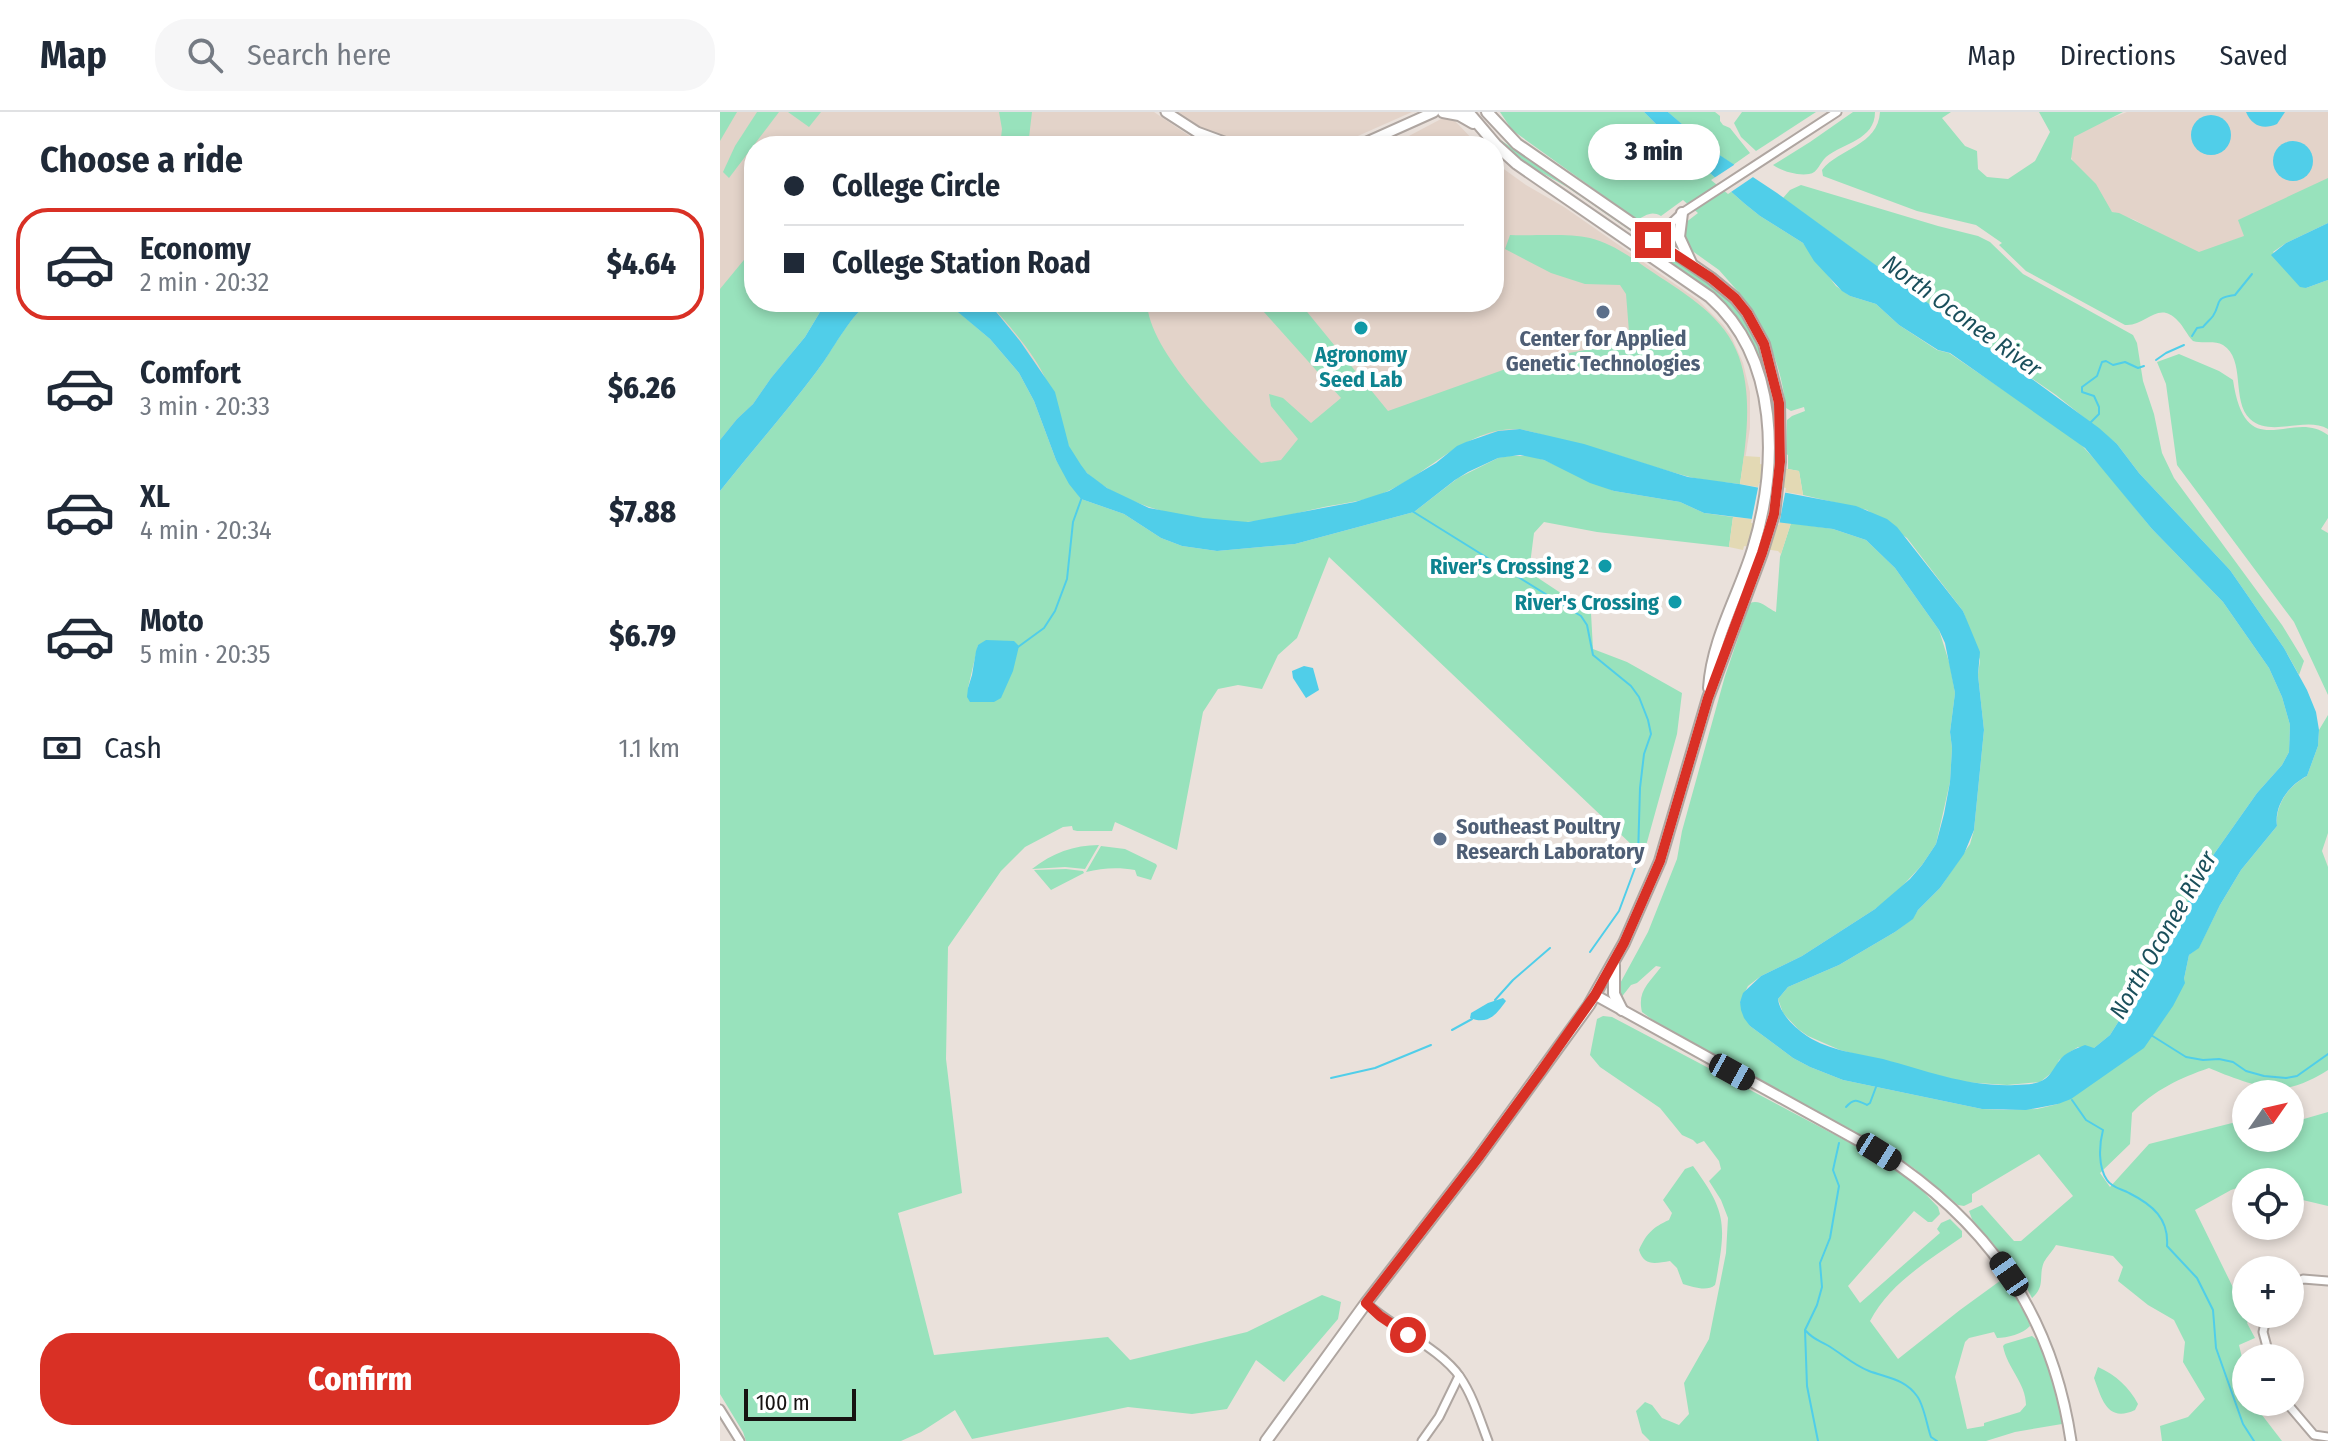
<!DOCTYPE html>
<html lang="en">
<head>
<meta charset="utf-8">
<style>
  :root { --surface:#fff; --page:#f6f6f7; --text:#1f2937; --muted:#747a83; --line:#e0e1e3; --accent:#d93025 }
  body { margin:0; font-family:"Fira Sans Condensed",sans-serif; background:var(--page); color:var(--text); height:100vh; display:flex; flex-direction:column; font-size:30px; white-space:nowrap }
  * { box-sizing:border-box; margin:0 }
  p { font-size:26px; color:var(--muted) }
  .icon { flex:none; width:44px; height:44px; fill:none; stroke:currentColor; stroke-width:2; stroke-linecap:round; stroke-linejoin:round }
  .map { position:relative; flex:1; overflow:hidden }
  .drawer { display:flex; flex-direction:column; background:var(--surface); width:720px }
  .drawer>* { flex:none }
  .banner { position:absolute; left:24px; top:24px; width:760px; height:176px; border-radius:32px; box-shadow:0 4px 12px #0003; display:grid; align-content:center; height:176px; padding:0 40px; background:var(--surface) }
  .needle { width:52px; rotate:56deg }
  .controls { position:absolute; left:1512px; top:968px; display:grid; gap:16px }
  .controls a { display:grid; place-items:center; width:72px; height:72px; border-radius:50%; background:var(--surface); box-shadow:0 4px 12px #0003; font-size:40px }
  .scale { position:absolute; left:24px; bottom:20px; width:112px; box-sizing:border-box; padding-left:8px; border:4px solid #171312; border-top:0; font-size:22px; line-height:28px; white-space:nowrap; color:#171312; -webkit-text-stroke:6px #fff; paint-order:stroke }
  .end { position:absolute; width:36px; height:36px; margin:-18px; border:10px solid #d93025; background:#fff; box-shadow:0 0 0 4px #fff }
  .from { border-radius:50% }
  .bubble { position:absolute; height:56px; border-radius:28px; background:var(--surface); box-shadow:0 4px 12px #0003; font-size:26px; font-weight:800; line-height:56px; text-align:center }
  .car { position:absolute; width:24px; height:48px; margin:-24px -12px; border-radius:10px; box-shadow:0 0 6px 2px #0007; background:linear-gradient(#222 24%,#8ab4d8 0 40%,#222 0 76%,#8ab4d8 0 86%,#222 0) }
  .banner b { display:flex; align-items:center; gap:28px; height:76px; font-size:30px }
  .banner b+b { border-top:2px solid var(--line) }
  .banner i { width:20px; height:20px; background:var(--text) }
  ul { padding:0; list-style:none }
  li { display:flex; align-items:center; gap:24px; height:112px; margin:0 16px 12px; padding:0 24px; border:4px solid transparent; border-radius:32px }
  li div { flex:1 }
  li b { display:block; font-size:30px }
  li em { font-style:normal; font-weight:800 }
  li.selected { border-color:var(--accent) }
  li>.icon { width:72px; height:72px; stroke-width:1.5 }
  h2 { padding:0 40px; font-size:36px; line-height:96px }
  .pay { display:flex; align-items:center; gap:20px; height:88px; padding:0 40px; font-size:30px }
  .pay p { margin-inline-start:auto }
  .button { display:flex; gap:16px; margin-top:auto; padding:16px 40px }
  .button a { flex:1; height:92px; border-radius:32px; background:var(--accent); color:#fff; font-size:32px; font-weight:800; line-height:92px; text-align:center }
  header { display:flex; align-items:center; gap:48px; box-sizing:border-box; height:112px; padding:0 40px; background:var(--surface); border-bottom:2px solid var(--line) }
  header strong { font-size:38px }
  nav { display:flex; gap:44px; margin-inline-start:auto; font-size:28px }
  .search { width:560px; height:72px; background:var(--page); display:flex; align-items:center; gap:20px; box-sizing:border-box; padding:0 28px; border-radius:32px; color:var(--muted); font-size:30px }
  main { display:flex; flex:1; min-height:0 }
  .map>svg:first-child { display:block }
  .built { fill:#e3d3c9 }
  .green { fill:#98e2bc; fill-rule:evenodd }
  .sand { fill:#e3d9b4 }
  .water { fill:#50cee9 }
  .pier { fill:#eae1db }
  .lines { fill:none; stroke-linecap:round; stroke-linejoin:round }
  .stream { stroke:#50cee9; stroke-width:2 }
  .minor-casing { stroke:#afa6a1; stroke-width:11 }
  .tertiary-casing { stroke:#afa6a1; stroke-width:13 }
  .secondary-casing { stroke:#afa6a1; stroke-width:14 }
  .minor { stroke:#fff; stroke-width:7 }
  .tertiary { stroke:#fff; stroke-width:9 }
  .secondary { stroke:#fff; stroke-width:10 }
  .route { stroke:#d93025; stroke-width:10 }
  .service-dot { fill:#5c6f8a; stroke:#fff; stroke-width:3 }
  .culture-dot { fill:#0f9aa8; stroke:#fff; stroke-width:3 }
  .labels { text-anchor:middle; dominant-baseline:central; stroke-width:8; stroke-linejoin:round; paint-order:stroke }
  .service-label { font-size:22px; font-weight:bold; fill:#4e5e75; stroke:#fff }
  .culture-label { font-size:22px; font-weight:bold; fill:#0d838f; stroke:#fff; text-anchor:end }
  .water-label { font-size:24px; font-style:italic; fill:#1a4f5b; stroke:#fff }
</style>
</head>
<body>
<header>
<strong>Map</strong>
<div class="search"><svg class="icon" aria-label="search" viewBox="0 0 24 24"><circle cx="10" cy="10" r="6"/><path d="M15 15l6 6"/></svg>Search here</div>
<nav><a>Map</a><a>Directions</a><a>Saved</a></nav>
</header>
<main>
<section class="drawer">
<h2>Choose a ride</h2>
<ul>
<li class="selected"><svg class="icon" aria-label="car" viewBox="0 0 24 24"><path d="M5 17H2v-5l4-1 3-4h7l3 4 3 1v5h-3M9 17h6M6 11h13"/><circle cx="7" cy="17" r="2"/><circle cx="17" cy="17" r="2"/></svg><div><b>Economy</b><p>2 min · 20:32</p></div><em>$4.64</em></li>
<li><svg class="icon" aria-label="car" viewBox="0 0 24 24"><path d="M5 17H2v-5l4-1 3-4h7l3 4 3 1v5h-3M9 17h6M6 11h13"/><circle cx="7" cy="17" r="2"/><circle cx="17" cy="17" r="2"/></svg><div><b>Comfort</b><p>3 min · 20:33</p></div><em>$6.26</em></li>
<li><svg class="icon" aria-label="car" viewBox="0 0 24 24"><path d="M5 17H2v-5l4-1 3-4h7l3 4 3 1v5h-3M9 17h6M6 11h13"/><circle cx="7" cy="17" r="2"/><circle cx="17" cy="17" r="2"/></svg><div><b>XL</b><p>4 min · 20:34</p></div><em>$7.88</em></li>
<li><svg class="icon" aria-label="car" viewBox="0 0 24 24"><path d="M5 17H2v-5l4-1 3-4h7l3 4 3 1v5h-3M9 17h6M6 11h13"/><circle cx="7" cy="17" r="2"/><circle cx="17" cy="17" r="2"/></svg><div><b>Moto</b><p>5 min · 20:35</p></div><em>$6.79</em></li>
</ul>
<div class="pay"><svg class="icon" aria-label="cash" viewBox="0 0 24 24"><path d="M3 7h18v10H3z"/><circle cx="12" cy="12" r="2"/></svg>Cash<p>1.1 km</p></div>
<div class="button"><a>Confirm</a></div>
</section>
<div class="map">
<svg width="1608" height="1329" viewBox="0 0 1608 1329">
  <rect width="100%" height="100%" fill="#eae1db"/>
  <g class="built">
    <path d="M0,0H434L474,27L489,34H34V190H106L71,242L51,266L33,292L0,328Z"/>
    <path d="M453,0H692L622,31L582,34H540L518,31L484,19Z"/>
    <path d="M1407,0H1608V97L1481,146L1415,108L1370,92L1343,25Z"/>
    <path d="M721,7H733L759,34H670Z"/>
    <path d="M774,50L806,73L844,95L978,188L1003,213L1011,224L1023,251L1030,280V316L1026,342L1019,372L800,317L406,386L387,376L274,196L268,190H774Z"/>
  </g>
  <g class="green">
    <path d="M0,0H17L0,29Z"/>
    <path d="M37,0H59L9,66L3,60L15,34Z"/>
    <path d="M68,0H101L89,15Z"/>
    <path d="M279,0H312L308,34H280L282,17Z"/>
    <path d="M780,0H924L949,25L1025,92L1040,104L1083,131L1116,174L1130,184L1156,192L1179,213L1217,238L1229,241L1357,328L1386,360L1432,417L1503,490L1549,556L1562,585L1570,613L1569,640L1562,653L1537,681L1494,742L1437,848L1390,923L1374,936L1358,935L1350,940L1339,948L1335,958L1320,970L1287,973L1243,970L1120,938L1088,924L1078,917L1063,901L1058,887L1068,875L1119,853L1175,820L1192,807L1198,798L1220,776L1250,732L1254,718L1264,618L1258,563L1260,548L1243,499L1187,426L1147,398L1083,383L1079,359L1068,357V343L1066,342L1067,308L1072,304L1085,299L1084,295L1071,299L1066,296C1061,254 1048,219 1021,186L1022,184L999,158L971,138L962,126L966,123L965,111L978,101L963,88L941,104C931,98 925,104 917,108L792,18Z"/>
    <path d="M948,0H995L1000,4V9L1003,13L1010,16L1030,41L1013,53L983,31Z"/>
    <path d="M1022,0H1096L1036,39L1021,25L1014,11Z"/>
    <path d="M1133,0H1155C1155,28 1123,31 1106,45C1100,50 1098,61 1089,62C1078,64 1061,59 1053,53L1090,30Z"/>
    <path d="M1160,0H1231L1222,6L1245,34L1257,39L1258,57L1267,65L1288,67L1315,49L1330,20L1319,0H1403L1354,25L1351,47L1376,72L1392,100L1399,101L1479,140L1524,124L1518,108L1608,66V111L1566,131L1553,140L1586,176L1608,168V317C1585,304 1551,326 1530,307C1511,289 1526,247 1503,233C1495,228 1483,232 1473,229C1467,223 1464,215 1458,209C1438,187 1426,215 1405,213L1306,159L1279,133L1282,131L1256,113L1197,99L1103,64L1102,58C1119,36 1158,34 1160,0Z"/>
    <path d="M761,6L779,27L916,120L914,121C891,106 870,90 847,75C819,58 774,39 761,6Z"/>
    <path d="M1081,73L1218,114L1258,124L1270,130L1303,162L1413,223L1417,231L1423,269L1434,302L1442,341L1454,366L1562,513L1584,549L1579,563L1564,536L1510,458L1419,361L1397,332L1336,283L1285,248L1063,86L1070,78Z"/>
    <path d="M790,123C813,124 849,121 870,126C894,132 913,147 934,161C967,183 1005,205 1019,245C1033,286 1026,330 1020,372C1002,370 984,369 966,364C923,353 882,336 839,327C825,324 811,318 797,317C746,316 712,359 668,379C648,389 625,391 604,395C579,400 552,409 526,410C478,412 403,395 367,361C343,338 339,298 326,268C316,244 286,209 268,190H427C428,239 507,316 541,351L561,348L578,327L551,294L549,282L563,286L591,311L621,286L535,190H579L668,299L808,249L896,232L909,220L906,182L900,173L865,172L831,161L785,137Z"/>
    <path d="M946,140C984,166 1024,191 1041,236C1046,249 1048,264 1052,278L1046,279L1047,274C1038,260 1037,242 1029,227C1010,190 976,170 943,147L942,143Z"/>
    <path d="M28,143L34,147V190H106L85,225L51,266L33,292L17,307L0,328V177Z"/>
    <path d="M149,190L228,191L270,227L299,261L314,289L336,348L361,387L404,402L441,426L462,434L497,439L575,432L694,400L738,366L778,346L789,344H811L824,348L894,379L960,390L984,401L1013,405L1009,435L877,420L824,410L814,421L809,460L871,501L873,537L907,550L962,581L957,622L924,741L913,734L609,445L577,526L558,543L542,577L518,573L498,577L483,600L457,738L395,710L392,719H357L353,718L352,714L343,715L305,735L281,759L228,835L226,947L242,1081L178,1101L214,1243L388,1225L410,1248L527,1220L602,1183L621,1190L618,1207L564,1270L536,1248L507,1297L472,1302L408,1295L252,1327L235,1298L201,1320L181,1329H26L23,1320L0,1282V379C32,339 66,300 97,259C114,236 127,208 149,190ZM294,529L248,576L258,533Z"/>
    <path d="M1459,242L1499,259L1513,268C1526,356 1572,295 1608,323V406L1601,417L1608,421V583L1574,510L1457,353L1446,272L1437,250Z"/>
    <path d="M1071,411L1113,417L1146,428L1175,456L1219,518L1230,553L1235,581L1230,620L1232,636L1230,670L1216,732L1202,753L1174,783L1155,797L1082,844L1041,864L1028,874L1020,890L1030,914L1073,946L1090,955L1123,968L1262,997L1284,998L1317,997L1338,992L1464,867L1469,843L1479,835L1500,793L1521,758L1557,714C1555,693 1568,674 1587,664L1598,634L1599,618L1608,603V721L1602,739L1608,755V958C1596,966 1576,976 1561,976C1540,977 1508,964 1489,956C1460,966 1434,978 1412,1001L1410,1032L1380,1061L1390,1075L1429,1032L1524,1008H1526V1026H1570V1011L1608,1000V1094L1570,1085V1070H1526V1073L1511,1078L1475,1098L1526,1202L1531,1205L1527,1211L1535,1226L1519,1233L1526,1262V1290H1532L1562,1329H1442L1440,1314L1468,1305L1485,1287L1463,1250L1465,1230L1454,1208L1428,1193L1398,1169L1403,1155L1393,1144L1336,1133C1333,1139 1327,1144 1324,1150C1318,1164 1326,1174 1312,1186L1299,1161L1283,1141H1281L1252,1107L1249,1099L1262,1093L1294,1129H1301L1353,1084L1319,1042L1252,1082V1090L1244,1094L1238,1093L1195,1057L1167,1038L949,920L922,900C917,879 929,871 941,855L936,854L917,871L911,873L900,887L897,877L928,820L957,747L962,719L1005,564L1030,491C1040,487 1047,496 1056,500L1060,445Z"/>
    <path d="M379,733L365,757L345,755L312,757C332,741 354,733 379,733Z"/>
    <path d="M381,734L405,737L436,752L437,754L431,768L417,764L415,758C398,755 382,756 366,760Z"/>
    <path d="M346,757L363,759L364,761L331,778L314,758Z"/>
    <path d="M883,904L892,905L1153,1043L1194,1070L1218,1095L1220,1102L1212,1110H1208L1194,1099L1128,1174L1140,1191L1220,1121L1217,1117L1221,1111L1230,1107L1242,1119V1125C1208,1149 1170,1171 1150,1209L1178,1247L1240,1198L1284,1166L1308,1207L1310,1214C1303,1222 1287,1226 1277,1226L1274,1220L1249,1226L1245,1230L1235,1265L1247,1317L1264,1314V1311L1300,1300L1306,1293C1306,1271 1287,1256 1283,1234L1285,1232L1312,1224L1317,1228C1326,1247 1345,1291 1342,1312L1295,1320L1266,1329H930L922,1321L916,1299L925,1290L932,1293L942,1306L959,1313L969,1302L964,1271L989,1227L1006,1141L1008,1106L1001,1088L989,1069L1001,1057L999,1049L984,1029L977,1032L973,1028L962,1023L940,996L880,955L870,943L877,907Z"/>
    <path d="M973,1054C1007,1100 1006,1113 996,1169L995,1173C987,1180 973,1175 963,1172L957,1156L950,1149C936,1151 924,1155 919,1138C926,1122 933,1115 949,1108L952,1101L943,1088L965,1057Z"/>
    <path d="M1378,1255C1396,1263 1409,1275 1418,1292L1415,1298C1387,1311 1382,1287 1374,1266Z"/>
  </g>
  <g class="sand">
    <path d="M1024,344L1040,345V352L1079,359L1083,383L1020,372Z"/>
    <path d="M1013,405L1071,411L1061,442L1058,439L1024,434L1023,438L1009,435Z"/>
  </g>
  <g class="water">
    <path d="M924,0H948L992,38L1057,81L1379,316L1397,332L1419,361L1510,458L1564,536L1587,578L1596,600L1599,618L1598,634L1587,664C1569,673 1554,693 1557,714L1521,758L1500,793L1479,836L1469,843L1464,867L1465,871L1453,894L1424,936L1351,987L1338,992L1306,998L1262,997L1123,968L1090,955L1073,946L1030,914L1024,906L1021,898L1020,890L1023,881L1041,864L1082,844L1155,797L1190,767L1202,753L1216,732L1224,702L1230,670L1232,636L1230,620L1235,581L1225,531L1219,518L1175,456L1146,428L1113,417L984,401L960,390L894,379L870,371L824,348L800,343L778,346L748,360L735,368L694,400L575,432L497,439L462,434L441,426L404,402L361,387L349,372L336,348L314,289L299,261L270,227L226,190H268L300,229L335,280L349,334L361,353L367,361L387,376L429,396L483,406L528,410L635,390L669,379L716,351L737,334L746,330L778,319L800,317L864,332L968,365L1019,372L1136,394L1167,407L1177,415L1243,499L1260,540L1258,563L1264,618L1254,718L1244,742L1220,776L1198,798L1193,807L1175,820L1119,853L1068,875L1058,887C1060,902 1074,915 1087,924C1110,939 1137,941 1163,947C1207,959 1248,975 1295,973C1302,972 1312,973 1319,970C1330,966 1333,957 1339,949C1344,941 1357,936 1365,933L1374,936L1390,923L1429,861L1494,742L1537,681L1562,653L1569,640L1570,613L1562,585L1549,556L1503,490L1432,417L1365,336L1230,241L1218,238L1179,213L1156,192L1130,184L1122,179L1094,149L1083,131L1040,104L1025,92L949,25Z"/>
    <path d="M1526,0H1565L1557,12C1543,18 1532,14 1526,0Z"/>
    <circle cx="1491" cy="23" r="20"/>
    <circle cx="1573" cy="49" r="20"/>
    <path d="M1608,111V168L1586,176L1580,175L1551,143L1566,131Z"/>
    <path d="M106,190H149C127,208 114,237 97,259C66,300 32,339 0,379V328L17,307L33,292L51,266L85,225Z"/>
    <path d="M266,528L294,529L299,534L293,559L281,586L274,590H250L247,585L248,576L252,563L256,539L258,533Z"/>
    <path d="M584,554L593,556L599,578L586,586L573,566L572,559Z"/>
    <path d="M783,886L786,889C776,903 768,913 750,906L751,901L768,891Z"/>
  </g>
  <g class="pier">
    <path d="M1017,51L1036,63L1008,82L991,68Z"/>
    <path d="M1039,371L1066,376L1059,413L1031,411Z"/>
  </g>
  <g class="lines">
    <g class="stream">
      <path d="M1472,224L1477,216L1483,215C1486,211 1490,208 1493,204C1502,190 1493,186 1515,183L1532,162"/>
      <path d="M1436,248L1446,241L1464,233"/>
      <path d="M1370,311L1379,302V295L1374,284L1362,280V275L1377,264L1382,250L1386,249L1393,253L1405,250L1418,256L1424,254"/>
      <path d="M692,399L861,504L867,513L873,543L911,574L919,585L928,608L931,622L924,642L920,676L918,744L915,756L899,799L870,840"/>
      <path d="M298,535L324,516L335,499L347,467L353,410L362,385"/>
      <path d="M775,888L793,868L830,836"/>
      <path d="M732,918L752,907"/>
      <path d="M1431,923L1466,945L1483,948L1499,947L1513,950L1526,959L1544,964L1566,966L1577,964L1608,942"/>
      <path d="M611,966L655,956L711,933"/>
      <path d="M1352,988L1366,1008L1383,1018C1379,1033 1378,1055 1387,1068C1392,1076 1402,1077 1409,1081C1433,1093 1449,1107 1447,1134L1477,1166L1493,1198L1496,1236L1523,1312L1534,1329"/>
      <path d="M1126,995C1134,986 1137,988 1147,993L1150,991L1156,975"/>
      <path d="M1086,1219C1093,1227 1098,1228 1107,1233C1121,1241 1133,1253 1149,1259C1168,1266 1185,1267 1197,1284C1204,1293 1207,1314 1211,1325L1217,1329"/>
      <path d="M1098,1329L1087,1274L1085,1218L1097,1193L1102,1175L1100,1151L1110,1126L1119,1074L1113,1058L1119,1031"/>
    </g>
    <defs>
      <g id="minor">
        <path d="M925,140L933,128L962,101L1117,0"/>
        <path d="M1570,1174L1583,1167L1608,1169"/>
        <path d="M646,1191C673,1215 722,1238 740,1265C753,1284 760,1308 768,1329"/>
        <path d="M1547,1202L1543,1220L1550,1246"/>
        <path d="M1566,1290L1594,1323L1608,1325"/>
        <path d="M0,1297L20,1329"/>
        <path d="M702,1329L719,1305L739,1264"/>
      </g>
      <g id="tertiary">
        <path d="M446,0L477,20L515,34"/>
        <path d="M638,34L714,0"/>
        <path d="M875,883L1159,1040C1267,1109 1332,1201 1351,1329"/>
      </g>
      <g id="secondary">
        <path d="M723,0L739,3L753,11"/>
        <path d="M748,0L776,33L797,52L990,185C1060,247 1058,354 1033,437C1019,483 992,527 989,576"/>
        <path d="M962,101L959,125L971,151"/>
        <path d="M894,853V882L902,898"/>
        <path d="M546,1329L646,1191L758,1046L869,893L904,831L940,749L988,586L1042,441L1054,402L1060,350L1059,291L1044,232L1027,201L1015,186L991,166L797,32L767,0"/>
      </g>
    </defs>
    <use href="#minor" class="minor-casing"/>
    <use href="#tertiary" class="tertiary-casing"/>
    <use href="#secondary" class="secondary-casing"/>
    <use href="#minor" class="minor"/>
    <use href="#tertiary" class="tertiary"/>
    <use href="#secondary" class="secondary"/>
  </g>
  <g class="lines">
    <path class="route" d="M688,1223L660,1204L646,1191L758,1046L822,958L875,883L904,831L940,749L988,586L1042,441L1054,402L1060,350L1059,291L1044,232L1027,201L1015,186L991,166L933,128"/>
  </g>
  <g class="service-dot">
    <circle cx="883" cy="200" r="8"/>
    <circle cx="720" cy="727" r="8"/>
  </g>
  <g class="culture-dot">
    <circle cx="641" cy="216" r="8"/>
    <circle cx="885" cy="454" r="8"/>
    <circle cx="955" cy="490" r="8"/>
  </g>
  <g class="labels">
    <g class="service-label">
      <text x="883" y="226">Center for Applied<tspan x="883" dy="25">Genetic Technologies</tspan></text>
      <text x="736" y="714" text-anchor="start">Southeast Poultry<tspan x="736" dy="25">Research Laboratory</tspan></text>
    </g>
    <g class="culture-label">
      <text x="641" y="242" text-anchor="middle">Agronomy<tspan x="641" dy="25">Seed Lab</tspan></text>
      <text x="869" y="454">River's Crossing 2</text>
      <text x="939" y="490">River's Crossing</text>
    </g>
    <g class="water-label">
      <text transform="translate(1242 204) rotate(36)">North Oconee River</text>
      <text transform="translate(1443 823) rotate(-60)">North Oconee River</text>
    </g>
  </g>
</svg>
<div class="controls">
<a><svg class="needle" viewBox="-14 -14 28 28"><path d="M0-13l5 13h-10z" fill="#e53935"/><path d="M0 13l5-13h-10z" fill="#747a83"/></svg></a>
<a><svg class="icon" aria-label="locate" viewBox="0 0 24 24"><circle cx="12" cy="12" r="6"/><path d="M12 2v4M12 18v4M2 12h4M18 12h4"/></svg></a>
<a>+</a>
<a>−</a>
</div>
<div class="scale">100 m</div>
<i class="end from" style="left:688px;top:1223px"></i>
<i class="end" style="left:933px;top:128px"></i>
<div class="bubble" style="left:868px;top:12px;width:132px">3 min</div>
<i class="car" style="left:1012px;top:960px;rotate:119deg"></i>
<i class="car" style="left:1159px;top:1040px;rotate:122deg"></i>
<i class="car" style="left:1289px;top:1162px;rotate:325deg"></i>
<div class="banner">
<b><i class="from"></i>College Circle</b>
<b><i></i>College Station Road</b>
</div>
</div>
</main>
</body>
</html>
